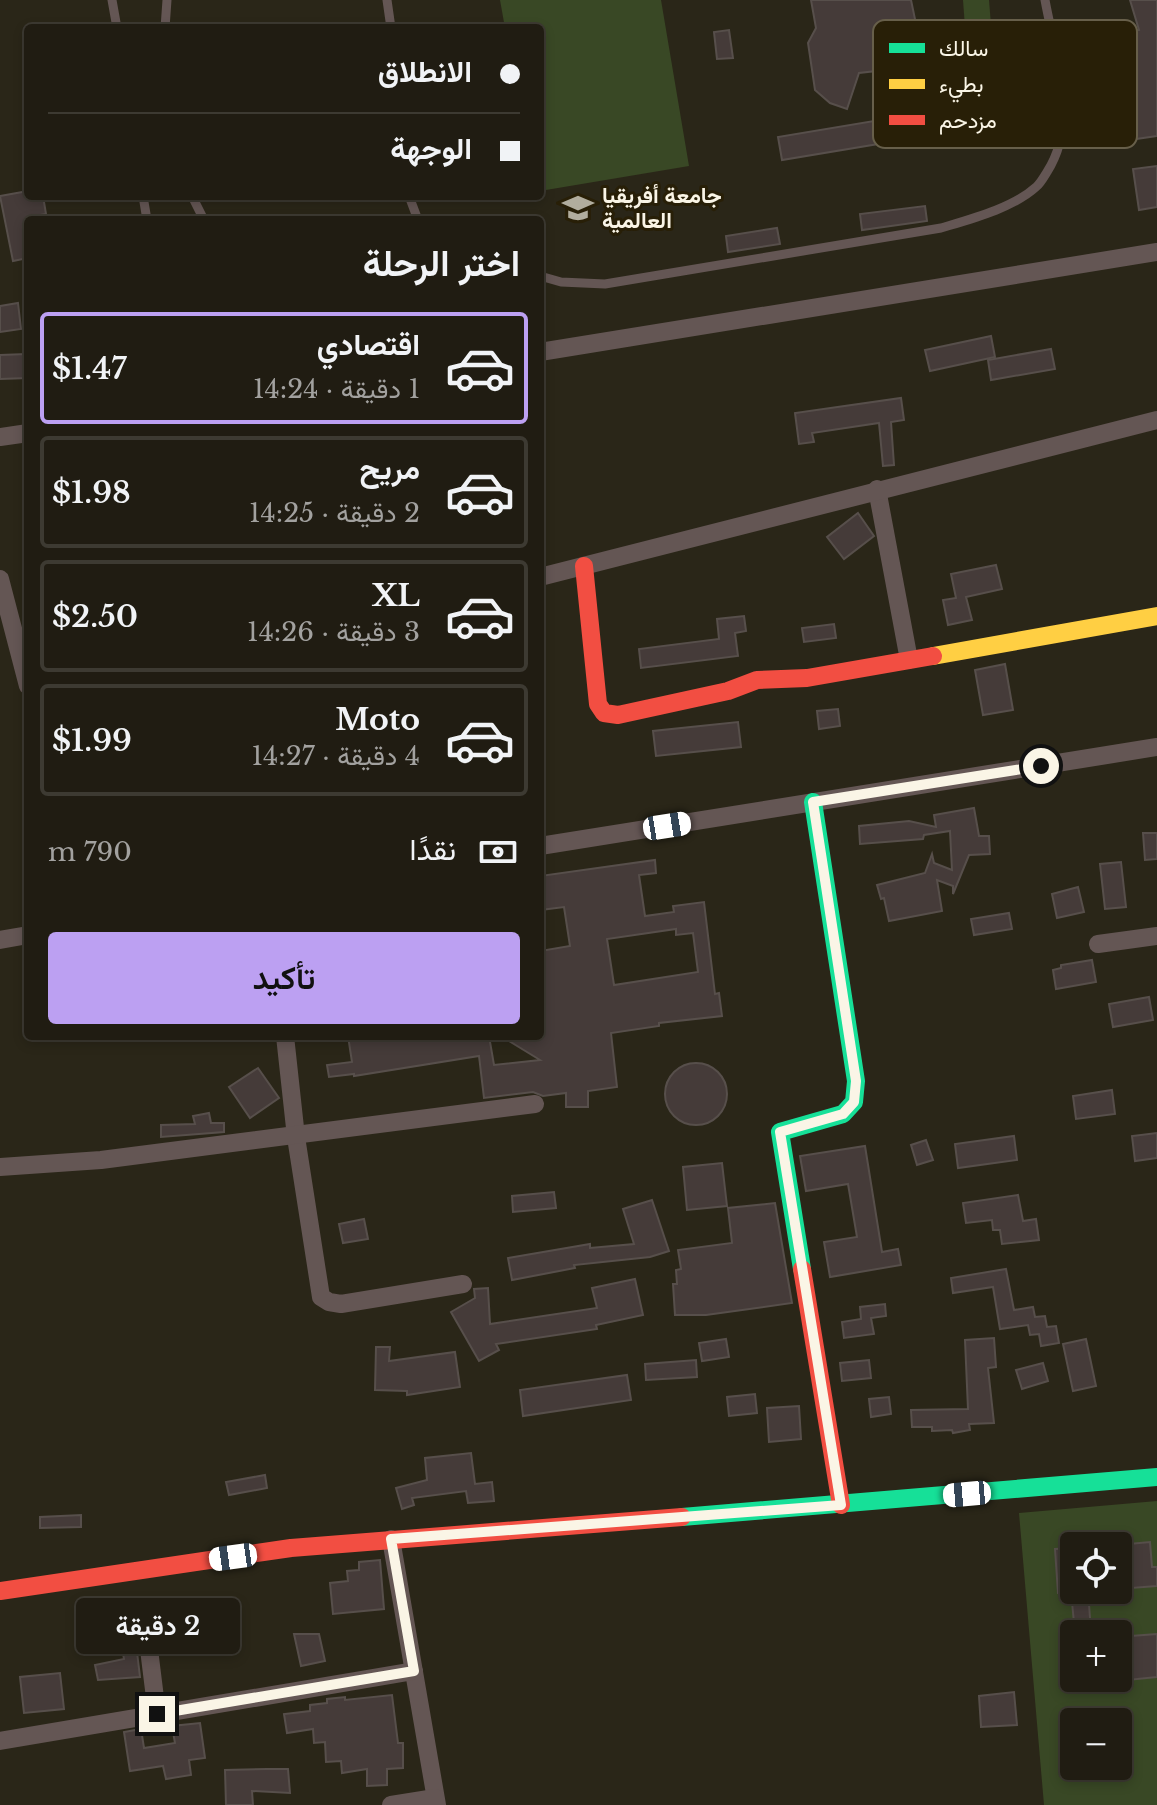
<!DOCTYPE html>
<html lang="ar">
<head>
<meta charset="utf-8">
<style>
  :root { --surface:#201c12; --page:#2d2920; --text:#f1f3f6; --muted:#a2a19f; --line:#3d3a32; --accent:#bca0f2 }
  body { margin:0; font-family:"Libre Baskerville",Vazirmatn,serif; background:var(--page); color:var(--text); direction:rtl; height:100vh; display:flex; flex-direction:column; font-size:30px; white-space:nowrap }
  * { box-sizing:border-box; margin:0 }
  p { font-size:26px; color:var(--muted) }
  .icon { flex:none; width:44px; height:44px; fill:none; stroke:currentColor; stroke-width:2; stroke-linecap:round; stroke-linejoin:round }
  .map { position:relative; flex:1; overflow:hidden; direction:ltr }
  .sheet { position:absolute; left:24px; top:216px; width:520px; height:824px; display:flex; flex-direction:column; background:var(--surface); border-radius:8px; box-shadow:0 4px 12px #0003,0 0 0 2px var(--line); direction:rtl }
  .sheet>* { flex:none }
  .guide { position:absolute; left:24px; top:24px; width:520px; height:176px; border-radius:8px; box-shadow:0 4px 12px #0003,0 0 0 2px var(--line); direction:rtl; display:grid; align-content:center; height:176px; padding:0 24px; background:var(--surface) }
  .fabs { position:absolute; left:1060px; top:1532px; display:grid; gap:16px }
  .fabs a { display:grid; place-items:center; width:72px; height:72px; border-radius:8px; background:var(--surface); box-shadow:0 4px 12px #0003,0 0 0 2px var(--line); font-size:40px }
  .end { position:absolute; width:36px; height:36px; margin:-18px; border:10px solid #faf5e6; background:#111; box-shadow:0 0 0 4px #111 }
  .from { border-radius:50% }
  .bubble { position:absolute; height:56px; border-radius:8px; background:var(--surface); box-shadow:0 4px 12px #0003,0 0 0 2px var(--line); font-size:26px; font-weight:600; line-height:56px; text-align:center; direction:rtl }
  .car { position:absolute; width:24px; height:48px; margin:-24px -12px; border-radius:10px; box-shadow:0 0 6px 2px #0007; background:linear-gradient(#fff 24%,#345 0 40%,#fff 0 76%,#345 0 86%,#fff 0) }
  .guide b { display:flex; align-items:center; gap:28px; height:76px; font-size:30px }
  .guide b+b { border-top:2px solid var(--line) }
  .guide i { width:20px; height:20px; background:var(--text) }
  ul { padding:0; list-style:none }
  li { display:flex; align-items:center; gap:24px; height:112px; margin:0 16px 12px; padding:0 8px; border:4px solid var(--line); border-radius:8px }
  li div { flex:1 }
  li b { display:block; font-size:30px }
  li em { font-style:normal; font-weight:600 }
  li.current { border-color:var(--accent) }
  li>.icon { width:72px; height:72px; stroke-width:1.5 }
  h2 { padding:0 24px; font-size:36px; line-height:96px }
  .pay { display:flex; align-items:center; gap:20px; height:88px; padding:0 24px; font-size:30px }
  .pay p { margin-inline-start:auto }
  .action { display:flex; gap:16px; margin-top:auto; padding:16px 24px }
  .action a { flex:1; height:92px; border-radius:8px; background:var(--accent); color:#111; font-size:32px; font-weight:600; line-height:92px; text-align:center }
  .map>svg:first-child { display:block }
  .green { fill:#394825; fill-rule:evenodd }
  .building { fill:#453b39; stroke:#574f4b; stroke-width:2; fill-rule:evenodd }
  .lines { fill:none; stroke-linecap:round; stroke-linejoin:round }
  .lane { stroke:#645654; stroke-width:9 }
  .street { stroke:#645654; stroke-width:18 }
  .fast { stroke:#16e098; stroke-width:18 }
  .slow { stroke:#ffcf43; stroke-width:18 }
  .jam { stroke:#f24e42; stroke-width:18 }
  .route { stroke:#faf5e6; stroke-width:10 }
  .labels { text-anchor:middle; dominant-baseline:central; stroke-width:6; stroke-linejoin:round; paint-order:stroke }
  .poi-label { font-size:22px; font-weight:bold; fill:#faf5e6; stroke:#281f07; text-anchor:start }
  .key { fill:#281f07; stroke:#675f4a; stroke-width:2 }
  .key-label { font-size:22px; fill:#faf5e6 }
</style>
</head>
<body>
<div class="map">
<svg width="1157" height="1805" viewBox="0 0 1157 1805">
  <rect width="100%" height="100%" fill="#2a2618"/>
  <g class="green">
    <path d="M500,0H661L689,166L540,191V28H505Z"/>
    <path d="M963,0H989L991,25L965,27Z"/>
    <path d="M1157,1501V1805H1044L1019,1513ZM1074,1546H1118V1590H1074ZM1074,1634H1118V1678H1074ZM1074,1722H1118V1766H1074Z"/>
  </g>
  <g class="building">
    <path d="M811,0H911L916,24L882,30L885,70L859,73L847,109L830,103L815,90L808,43L816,28Z"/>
    <path d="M1130,0H1157V136L1129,140L1119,75L1110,76L1104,36L1139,30Z"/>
    <path d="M729,30L733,58L717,59L714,32Z"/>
    <path d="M1030,95L1034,118L782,160L778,137Z"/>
    <path d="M1157,166V207L1139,210L1133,169Z"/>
    <path d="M28,191V196H43L46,214L28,217V258L13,261L0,196Z"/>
    <path d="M925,206L927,221L862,230L860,214Z"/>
    <path d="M777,228L780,244L728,252L726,236Z"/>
    <path d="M18,303L21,329L0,332V306Z"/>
    <path d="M991,336L995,357L930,371L925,350Z"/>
    <path d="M1051,349L1055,369L991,380L988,360Z"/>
    <path d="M26,354L28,378L0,379V355Z"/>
    <path d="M901,398L904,420L891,422L894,465L883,466L879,423L812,433L814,442L799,444L795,413Z"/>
    <path d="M858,513L874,536L844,559L827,537Z"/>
    <path d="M996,565L1002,589L966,597L972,620L948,625L943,600L956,598L951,574Z"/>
    <path d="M744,616L746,631L735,633L738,656L641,668L639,649L719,639L717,619Z"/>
    <path d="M834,624L836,638L804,642L802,628Z"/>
    <path d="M1005,664L1013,710L983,715L975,670Z"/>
    <path d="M838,709L840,726L819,729L817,711Z"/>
    <path d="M738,722L741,747L656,756L653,731Z"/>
    <path d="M974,808L979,836H989L990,854L969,855L953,894V886L937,880L942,911L889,921L884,898L881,899L877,885L925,873L932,854L934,863L952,870L950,831L924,835L923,839L860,844L859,826L909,821L936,827L934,815Z"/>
    <path d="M1143,833H1157V859L1145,860Z"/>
    <path d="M655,860L656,873L639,875L645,916L674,912L673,906L704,902L715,994L719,993L722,1016L659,1023V1026L611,1033L617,1087L588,1091V1107H566V1093L543,1096L533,1092L484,1098L479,1056L354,1076V1074L329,1077L327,1065L352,1062L348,1036H489L494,1065L540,1060L501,1036H540V951L570,946L564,907L540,910V876ZM676,929V935L693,933L698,972L614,985L607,939Z"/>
    <path d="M1121,862L1126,907L1105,909L1100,864Z"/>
    <path d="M1078,887L1084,912L1057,918L1052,894Z"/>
    <path d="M1009,913L1012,929L974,935L971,919Z"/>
    <path d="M1092,960L1096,982L1056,989L1053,970L1061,968V965Z"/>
    <path d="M1149,997L1153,1020L1113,1027L1109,1004Z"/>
    <circle cx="696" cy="1094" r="31"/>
    <path d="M258,1068L279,1098L250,1118L229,1087Z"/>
    <path d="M1112,1090L1115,1114L1076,1119L1073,1096Z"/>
    <path d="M209,1113L211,1123H224V1132L161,1137V1125L195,1124L193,1116Z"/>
    <path d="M1157,1133V1158L1135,1161L1132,1136Z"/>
    <path d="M1014,1136L1017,1160L958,1168L955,1144Z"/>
    <path d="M926,1140L933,1160L917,1165L911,1145Z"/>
    <path d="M865,1146L882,1252L898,1249L901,1265L830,1277L824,1242L857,1237L848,1184L806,1191L800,1156Z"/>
    <path d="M722,1163L727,1206L687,1210L683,1167Z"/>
    <path d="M554,1192L556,1208L513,1212L512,1196Z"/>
    <path d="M1018,1195L1023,1221L1036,1219L1039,1240L1002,1244L1000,1230H993L992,1220L966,1223L963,1203Z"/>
    <path d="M652,1200L669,1251L650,1257L574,1265L575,1268L512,1280L508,1258L590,1244V1248L634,1244L623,1209Z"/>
    <path d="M775,1203L792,1303L706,1315H675L673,1284H677L676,1270L681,1269L678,1250L732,1243L728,1208Z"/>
    <path d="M364,1219L368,1239L343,1243L339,1224Z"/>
    <path d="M1006,1269L1014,1310L1033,1307L1035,1317L1045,1316L1047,1327L1056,1326L1059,1343L1041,1346L1039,1334L1030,1335L1028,1325L1000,1329L993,1287L953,1293L951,1278Z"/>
    <path d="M635,1279L643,1315L596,1325L597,1329L496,1344L499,1350L479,1361L451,1312L475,1298L474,1289L488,1288L490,1324L597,1308L592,1288Z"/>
    <path d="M885,1304L886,1316L871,1318L874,1334L844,1338L842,1322L861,1319L860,1307Z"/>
    <path d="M994,1338L996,1367L988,1368L994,1423L969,1424L970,1430L953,1433L952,1430L932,1431V1427H912L911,1410L968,1409L965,1340Z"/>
    <path d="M726,1339L729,1357L702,1361L699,1343Z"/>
    <path d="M1086,1339L1096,1386L1073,1391L1063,1344Z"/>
    <path d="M376,1347H390L389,1361L455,1352L460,1387L407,1395V1391L375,1390Z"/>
    <path d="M696,1360L697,1377L646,1380L645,1364Z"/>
    <path d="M869,1360L871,1378L842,1381L840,1363Z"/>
    <path d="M1043,1363L1048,1381L1022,1389L1016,1370Z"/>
    <path d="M627,1375L631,1400L523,1416L520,1390Z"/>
    <path d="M755,1394L757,1413L729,1416L727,1397Z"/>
    <path d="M889,1397L891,1414L871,1417L869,1399Z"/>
    <path d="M799,1406L801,1439L769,1442L767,1408Z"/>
    <path d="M471,1453L475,1484L492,1482L494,1501L468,1503L466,1491L412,1498L414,1505L402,1509L396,1488L427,1480L425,1458Z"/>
    <path d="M265,1475L267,1488L229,1495L226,1482Z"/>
    <path d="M81,1515V1527L40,1528V1517Z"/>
    <path d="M1150,1542L1152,1567H1157V1586L1118,1589V1545Z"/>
    <path d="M1074,1548V1590H1088L1091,1632L1075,1633L1071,1592L1058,1593L1055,1549Z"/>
    <path d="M380,1560L384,1609L333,1614L330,1583L348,1581L347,1571L359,1570V1562Z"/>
    <path d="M196,1599L199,1634L184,1635L181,1600Z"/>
    <path d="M134,1627L140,1677L98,1680L95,1665L124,1659L119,1630Z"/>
    <path d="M294,1634H319L325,1661L301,1666Z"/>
    <path d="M1157,1634V1677L1118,1681V1637Z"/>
    <path d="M60,1673L64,1709L24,1713L20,1677Z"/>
    <path d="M1014,1692L1017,1725L981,1727L979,1696Z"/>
    <path d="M392,1695L398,1743H403V1768L387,1769V1785L367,1786V1769L342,1773L341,1761L326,1762L325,1742L314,1743L313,1729L287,1733L284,1714L310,1711V1705L327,1703V1699L345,1697V1700Z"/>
    <path d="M200,1723L205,1758L189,1760L191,1775L166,1779L163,1766L130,1771L124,1732L141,1729L144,1748L175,1743L172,1726Z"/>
    <path d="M267,1769H288L290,1793L252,1791L253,1805H226L225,1770Z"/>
  </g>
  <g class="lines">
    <g class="lane">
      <path d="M112,0L117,28"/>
      <path d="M387,0L391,28"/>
      <path d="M165,28L167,0"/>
      <path d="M143,196L147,220"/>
      <path d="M192,196L204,220"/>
      <path d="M409,196L418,220"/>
      <path d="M540,276L561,282L605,284L941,228C971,219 1013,208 1036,187C1040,184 1044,177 1047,172C1080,121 1055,56 1045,0"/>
    </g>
    <g class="street">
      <path d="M540,352L1157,252"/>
      <path d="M0,437L28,433"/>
      <path d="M877,489L909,660"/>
      <path d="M540,577L1157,420"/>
      <path d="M0,579L28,686"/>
      <path d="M540,846L1157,747"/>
      <path d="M0,940L28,935"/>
      <path d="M1098,944L1157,936"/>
      <path d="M285,1036L296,1137L321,1297L329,1302L341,1304L463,1284"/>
      <path d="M0,1167L101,1160L535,1104"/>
      <path d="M391,1539L437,1805"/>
      <path d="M145,1617L157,1714"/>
      <path d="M0,1741L414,1671"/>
      <path d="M391,1805L435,1798"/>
    </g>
    <g class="fast">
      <path d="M802,1269L780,1132L843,1114L854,1102L856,1081L813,802"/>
      <path d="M682,1517L1157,1477"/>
    </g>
    <path class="slow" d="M933,656L1157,616"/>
    <g class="jam">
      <path d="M584,566L598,704L604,713L618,715L728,691L757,680L807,678L933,656"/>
      <path d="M802,1269L841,1505"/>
      <path d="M0,1591L291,1548L682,1517"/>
    </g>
  </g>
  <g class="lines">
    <path class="route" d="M157,1714L414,1671L391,1539L841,1505L780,1132L843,1114L854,1102L856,1081L813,802L1041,766"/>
  </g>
  <defs>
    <symbol id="university-bare" viewBox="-9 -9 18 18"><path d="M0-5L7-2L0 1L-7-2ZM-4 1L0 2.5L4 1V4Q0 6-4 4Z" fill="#b1ad9e" stroke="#281f07" stroke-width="2.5" paint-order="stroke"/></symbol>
  </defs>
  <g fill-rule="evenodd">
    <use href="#university-bare" x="556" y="186" width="44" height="44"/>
  </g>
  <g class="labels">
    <g class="poi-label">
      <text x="602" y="195">جامعة أفريقيا<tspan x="602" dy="25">العالمية</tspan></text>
    </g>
  </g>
  <rect x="873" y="20" width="264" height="128" rx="12" class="key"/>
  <rect x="889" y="43" width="36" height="10" fill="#16e098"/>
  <rect x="889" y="79" width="36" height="10" fill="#ffcf43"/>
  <rect x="889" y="115" width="36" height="10" fill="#f24e42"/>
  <g class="key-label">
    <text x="939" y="56">سالك</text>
    <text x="939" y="92">بطيء</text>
    <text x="939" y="128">مزدحم</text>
  </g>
</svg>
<div class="fabs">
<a><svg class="icon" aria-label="locate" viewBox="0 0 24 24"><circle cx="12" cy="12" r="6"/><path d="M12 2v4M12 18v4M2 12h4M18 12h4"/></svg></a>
<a>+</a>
<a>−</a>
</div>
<i class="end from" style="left:1041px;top:766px"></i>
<i class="end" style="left:157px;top:1714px"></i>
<div class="bubble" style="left:76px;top:1598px;width:164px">2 دقيقة</div>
<i class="car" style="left:667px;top:826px;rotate:81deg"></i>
<i class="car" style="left:967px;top:1494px;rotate:265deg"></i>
<i class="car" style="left:233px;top:1557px;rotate:262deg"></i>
<div class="guide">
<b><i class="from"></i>الانطلاق</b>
<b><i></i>الوجهة</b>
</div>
<section class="sheet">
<h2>اختر الرحلة</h2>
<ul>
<li class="current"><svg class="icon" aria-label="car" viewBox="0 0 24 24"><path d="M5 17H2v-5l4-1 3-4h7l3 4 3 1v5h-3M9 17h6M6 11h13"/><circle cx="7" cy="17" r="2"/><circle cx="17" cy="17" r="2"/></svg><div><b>اقتصادي</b><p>1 دقيقة · 14:24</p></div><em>$1.47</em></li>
<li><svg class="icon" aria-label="car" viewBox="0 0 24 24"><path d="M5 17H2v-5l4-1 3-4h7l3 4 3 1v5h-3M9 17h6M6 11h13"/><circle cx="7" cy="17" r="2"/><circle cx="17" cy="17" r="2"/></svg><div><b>مريح</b><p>2 دقيقة · 14:25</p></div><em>$1.98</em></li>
<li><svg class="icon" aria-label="car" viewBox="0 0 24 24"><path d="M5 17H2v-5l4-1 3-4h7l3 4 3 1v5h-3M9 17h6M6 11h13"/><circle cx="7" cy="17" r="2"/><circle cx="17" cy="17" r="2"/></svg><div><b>XL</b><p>3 دقيقة · 14:26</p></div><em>$2.50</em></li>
<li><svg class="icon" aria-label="car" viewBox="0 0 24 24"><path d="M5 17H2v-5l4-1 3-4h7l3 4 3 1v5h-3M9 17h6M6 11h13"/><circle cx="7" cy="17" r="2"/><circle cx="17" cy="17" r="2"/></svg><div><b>Moto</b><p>4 دقيقة · 14:27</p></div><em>$1.99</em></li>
</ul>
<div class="pay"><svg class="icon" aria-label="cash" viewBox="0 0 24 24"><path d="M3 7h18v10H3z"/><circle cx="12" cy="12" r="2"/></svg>نقدًا<p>790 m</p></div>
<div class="action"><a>تأكيد</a></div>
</section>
</div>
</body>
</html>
